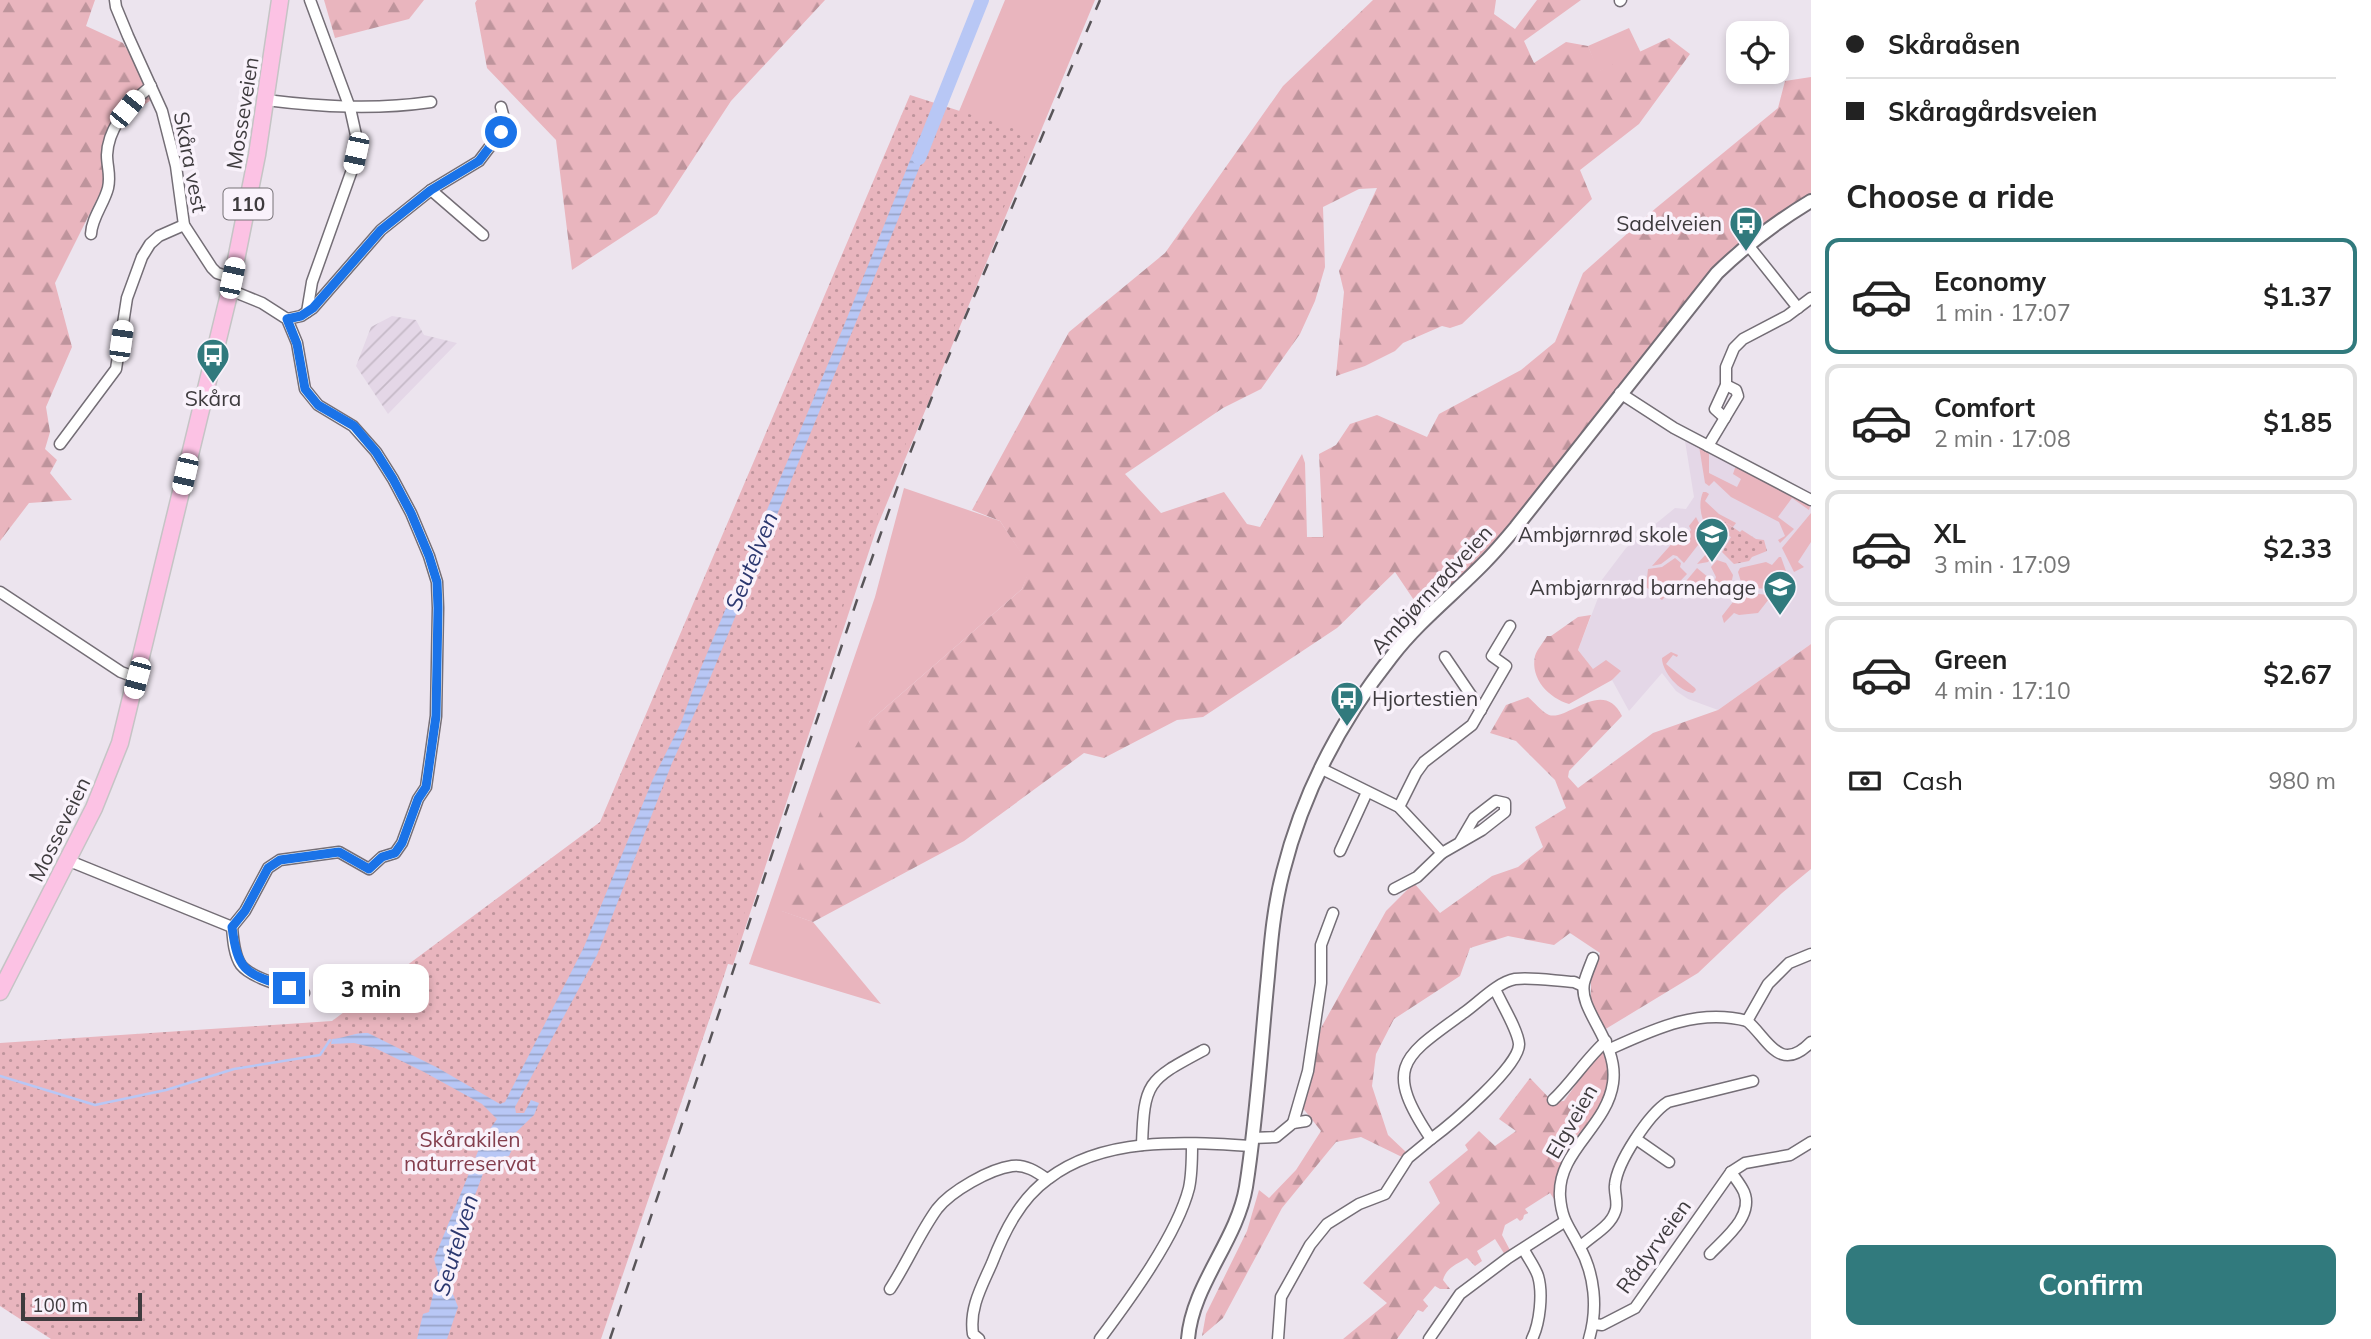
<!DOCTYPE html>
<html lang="en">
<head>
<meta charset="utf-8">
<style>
  :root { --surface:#fff; --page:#f2f2f2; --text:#222; --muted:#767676; --line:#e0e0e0; --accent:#317a7d }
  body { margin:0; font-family:Mulish,sans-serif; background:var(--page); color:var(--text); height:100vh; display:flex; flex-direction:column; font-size:26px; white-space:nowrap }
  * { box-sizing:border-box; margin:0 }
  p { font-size:23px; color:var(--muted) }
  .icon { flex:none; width:38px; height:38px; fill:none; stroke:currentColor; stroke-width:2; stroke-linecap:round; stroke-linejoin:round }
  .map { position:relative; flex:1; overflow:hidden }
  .sheet { display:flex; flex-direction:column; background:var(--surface); width:560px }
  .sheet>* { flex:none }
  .top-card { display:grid; align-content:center; height:154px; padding:0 35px; background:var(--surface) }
  .buttons { position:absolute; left:1726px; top:21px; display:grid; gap:14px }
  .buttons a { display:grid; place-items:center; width:63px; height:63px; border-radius:14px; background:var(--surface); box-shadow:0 4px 10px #0003; font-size:35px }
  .scale { position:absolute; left:21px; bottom:18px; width:121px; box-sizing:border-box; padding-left:7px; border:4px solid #3e3b3e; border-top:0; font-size:19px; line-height:24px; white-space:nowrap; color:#3e3b3e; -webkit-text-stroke:5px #f9f2fb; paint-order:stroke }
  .end { position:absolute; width:32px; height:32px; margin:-16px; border:9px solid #1a73e8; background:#fff; box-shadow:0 0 0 4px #fff }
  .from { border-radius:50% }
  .bubble { position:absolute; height:49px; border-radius:14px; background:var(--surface); box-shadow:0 4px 10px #0003; font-size:23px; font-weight:700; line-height:49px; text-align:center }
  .car { position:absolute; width:21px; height:42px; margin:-21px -10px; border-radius:9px; box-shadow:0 0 5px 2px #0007; background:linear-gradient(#fff 24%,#345 0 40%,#fff 0 76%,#345 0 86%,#fff 0) }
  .top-card b { display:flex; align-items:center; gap:24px; height:66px; font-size:26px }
  .top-card b+b { border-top:2px solid var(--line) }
  .top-card i { width:18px; height:18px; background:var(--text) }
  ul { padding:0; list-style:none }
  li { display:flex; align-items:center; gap:21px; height:116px; margin:0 14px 10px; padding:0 21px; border:4px solid var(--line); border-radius:14px }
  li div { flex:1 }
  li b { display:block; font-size:26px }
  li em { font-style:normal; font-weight:700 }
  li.active { border-color:var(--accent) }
  li>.icon { width:63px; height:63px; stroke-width:1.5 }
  h2 { padding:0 35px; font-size:32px; line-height:84px }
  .pay { display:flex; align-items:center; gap:18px; height:77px; padding:0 35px; font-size:26px }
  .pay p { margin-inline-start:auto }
  .cta { display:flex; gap:14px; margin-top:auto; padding:14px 35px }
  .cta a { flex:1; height:80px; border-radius:14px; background:var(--accent); color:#fff; font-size:28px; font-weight:700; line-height:80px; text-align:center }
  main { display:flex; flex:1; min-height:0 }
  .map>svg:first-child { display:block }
  .built { fill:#e4d7e7 }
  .industrial { fill:url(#industrial-furrows) }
  .green { fill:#e9b5be }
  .forest { fill:url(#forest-firs) }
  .park { fill:url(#park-dots) }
  .water { fill:url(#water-rules) }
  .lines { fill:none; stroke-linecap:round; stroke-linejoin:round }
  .stream { stroke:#b8c7f5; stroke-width:2.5 }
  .river { stroke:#b8c7f5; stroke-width:14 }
  .minor-casing { stroke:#746e76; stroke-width:13 }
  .tertiary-casing { stroke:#746e76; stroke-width:16 }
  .trunk-casing { stroke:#c5c4c5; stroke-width:19 }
  .minor { stroke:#fff; stroke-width:10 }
  .tertiary { stroke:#fff; stroke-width:12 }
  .trunk { stroke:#fcc2e4; stroke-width:16 }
  .rail { stroke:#595559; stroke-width:2.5; stroke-dasharray:12 12; stroke-linecap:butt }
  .route { stroke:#1a73e8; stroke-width:9 }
  .labels { text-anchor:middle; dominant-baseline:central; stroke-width:7; stroke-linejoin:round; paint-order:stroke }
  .shield { fill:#f9f2fb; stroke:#767277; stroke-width:2 }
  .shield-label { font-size:19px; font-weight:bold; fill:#3e3b3e }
  .street-label { font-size:21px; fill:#3e3b3e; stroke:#f9f2fb }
  .poi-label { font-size:21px; fill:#3e3b3e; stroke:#f9f2fb; text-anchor:end }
  .park-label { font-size:21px; fill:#843e4d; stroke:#f9f2fb }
  .water-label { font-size:23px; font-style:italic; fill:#2b376f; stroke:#f9f2fb }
</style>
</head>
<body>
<main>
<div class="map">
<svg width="1811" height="1339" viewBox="0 0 1811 1339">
  <defs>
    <pattern id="industrial-furrows" width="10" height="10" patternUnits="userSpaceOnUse" patternTransform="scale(1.75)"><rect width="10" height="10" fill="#e4d7e7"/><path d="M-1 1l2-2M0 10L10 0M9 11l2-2" fill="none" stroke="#c5b9c7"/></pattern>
    <pattern id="forest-firs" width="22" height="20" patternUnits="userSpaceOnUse" patternTransform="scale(1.75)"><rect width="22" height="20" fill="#e9b5be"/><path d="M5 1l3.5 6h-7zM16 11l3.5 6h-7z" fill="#be949c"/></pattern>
    <pattern id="park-dots" width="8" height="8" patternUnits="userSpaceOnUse" patternTransform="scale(1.75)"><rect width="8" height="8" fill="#e9b5be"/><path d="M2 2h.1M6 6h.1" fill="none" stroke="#be949c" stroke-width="1.8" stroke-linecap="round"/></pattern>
    <pattern id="water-rules" width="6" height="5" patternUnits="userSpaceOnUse" patternTransform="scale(1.75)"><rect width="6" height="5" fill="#b8c7f5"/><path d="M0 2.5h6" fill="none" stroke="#97a3c8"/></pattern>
  </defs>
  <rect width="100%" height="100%" fill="#ece4ee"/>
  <path class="built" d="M1685,441L1700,445L1811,503V644L1718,710L1688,699L1676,691L1662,673L1629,711L1612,680L1620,672L1593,669L1578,650L1598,598L1601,581L1626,548L1675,508L1686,509L1694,497Z"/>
  <path class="industrial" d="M392,316L416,320L424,335L457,343L388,414L356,366L371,327Z"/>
  <g class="green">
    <path d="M1005,0H1095L877,527L733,965L677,953L626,917Z"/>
    <path d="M1629,28L1641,53L1598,72L1588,46Z"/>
    <path d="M1699,446L1709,454V473L1737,487L1741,479L1733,474L1735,468L1743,467L1811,503L1809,510L1792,498L1778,517L1794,529L1780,543L1778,540L1785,536L1779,522L1731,497L1714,481L1709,486L1705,483Z"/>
    <path d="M904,488L1000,521L1031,567L1022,589L870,721L782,911L813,922L881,1004L749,964L875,597Z"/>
    <path d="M1706,492L1709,494L1705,501L1719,514L1736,523L1733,527L1725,522L1724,533L1729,535L1719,548C1707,533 1695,511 1703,492Z"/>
    <path d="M1811,513V542L1798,562L1804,567L1794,572L1782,548Z"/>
    <path d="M1696,517L1713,551L1714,554L1708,562L1697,564L1707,553L1698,545L1684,563L1677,556L1673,555L1661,564L1652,566L1676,539L1680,543L1691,530L1689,526Z"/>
    <path d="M1779,557H1781L1787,574L1776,589L1747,588L1742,585L1738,572L1740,568L1766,562L1772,565Z"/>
    <path d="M1675,558L1681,563L1680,567L1687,574L1662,600L1646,587L1648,569L1662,567Z"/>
    <path d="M1717,560L1726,563L1733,575L1732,580L1723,590L1714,583L1716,577L1711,567Z"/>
    <path d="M1697,568L1709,578L1694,596L1682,586Z"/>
    <path d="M1744,592L1767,595L1769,599L1758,613L1739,615L1734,613L1724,623L1722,616L1740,593Z"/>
    <path d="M1671,652L1678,655L1677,657L1673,655L1666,664L1695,688L1696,690L1693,693C1680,692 1662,672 1662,658Z"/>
  </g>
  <g class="forest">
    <path d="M0,0H95L86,26L123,43L156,96L113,129L104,185L55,283L72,347L46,407L50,432L45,449L57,460L50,473L72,500L29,503L0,541Z"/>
    <path d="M324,0H424L409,19L335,38Z"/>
    <path d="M477,0H825L731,101L657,214L572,270L556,140L487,68L475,3Z"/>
    <path d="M1373,0H1496L1494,14L1515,29L1537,0H1581L1524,41L1534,63L1566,42L1588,46L1599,71L1669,38L1690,54L1639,124L1580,170L1592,199L1462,324L1450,328L1442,326L1403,343L1395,351L1365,366L1336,376L1344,292L1339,271L1377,188L1359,189L1323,207L1325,267L1315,301L1300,334L1261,389L1223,408L1125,474L1161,513L1224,492L1247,524L1260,527L1302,454L1305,463L1307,537H1323L1319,454L1336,445L1350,424L1377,415L1427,437L1439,414L1521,370L1555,342L1583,273L1656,208L1778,108L1785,81L1811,77V198L1732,248L1667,327L1533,500L1424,615L1395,572L1337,628L1203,717L1177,720L1104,758L1084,753L964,841L813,922L781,911L825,800L870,721L1022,589L1030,567L1000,521L972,510L1069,332L1165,253L1283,86Z"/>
    <path d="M1591,615L1578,650L1593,669L1606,660L1621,671L1612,680L1569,704C1549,698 1530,679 1535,656C1537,649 1544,642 1547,636H1551L1578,617Z"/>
    <path d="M1811,644V869L1782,893L1698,973L1604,1030L1591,1004V979L1600,953L1570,933L1554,945L1508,936L1470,948L1460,976L1394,1019L1376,1054L1372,1086L1388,1135L1407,1153L1404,1158L1361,1137L1336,1142L1282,1208L1223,1318L1202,1336L1206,1314L1247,1231L1259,1190L1269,1198L1296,1170L1321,1131L1302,1107L1321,1028L1386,911L1414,883L1440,913L1492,876L1518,867L1543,847L1535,827L1566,808L1555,780L1516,741L1490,733L1506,705L1528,697C1534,702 1542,712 1549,715C1568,721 1603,677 1622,716L1569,771L1568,777L1578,788L1653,733L1718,710Z"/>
    <path d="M1603,1047C1607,1054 1608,1059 1609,1067C1614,1113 1575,1129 1560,1167C1556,1179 1557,1192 1558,1205L1550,1193L1525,1209L1528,1213L1524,1215L1523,1219L1520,1221L1517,1218L1505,1225L1502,1235L1511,1252L1505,1255L1495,1239L1477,1251L1482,1261L1475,1266L1467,1258C1457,1264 1446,1268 1443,1280L1450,1289H1440L1435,1286L1423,1300L1428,1306L1423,1312L1418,1310L1397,1339H1343L1387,1303L1363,1283L1440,1203L1429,1182L1468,1150L1465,1145L1479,1131L1495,1146L1516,1131L1499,1119L1530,1078L1553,1102L1564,1101Z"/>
  </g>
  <g class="park">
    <path d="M910,95L1034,135L894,472L887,483L868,545L861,552V565L846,598L724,976L601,1339H51L0,1306V1043L332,1021L600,822Z"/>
    <path d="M1725,522L1740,532L1742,530L1756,539L1764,540L1767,551L1752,557L1749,561L1734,564L1722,552L1731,537L1721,531L1722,525Z"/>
  </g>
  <path class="water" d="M919,138L929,144L706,688L672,763L597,955L515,1107L516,1113H524L531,1100L539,1103L534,1115L510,1138L514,1145L509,1156L504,1157L500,1167L484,1171L458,1241L449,1284L458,1307L447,1339H417L423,1314L429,1312L438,1273L434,1259L483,1139L497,1119L482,1104L424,1072L375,1048L354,1043L331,1044L332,1039C345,1038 355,1032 368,1033L438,1068L500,1104L505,1102L584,947L653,779L681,723L698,675L843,328Z"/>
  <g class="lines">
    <path class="stream" d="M0,1076L95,1105L166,1090L234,1069L320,1055L330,1040"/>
    <path class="river" d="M919,158L982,0"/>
    <defs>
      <g id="minor">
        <path d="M115,0L116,7L128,36L162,111L176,166L184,225L212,268L217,273L232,278"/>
        <path d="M1620,1L1621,0"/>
        <path d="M266,100C322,107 375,110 431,102"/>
        <path d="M431,190L483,235"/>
        <path d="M91,234C92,217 104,204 108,188C111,175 107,167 107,155C108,126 130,103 151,86"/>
        <path d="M1748,245L1798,308"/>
        <path d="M307,312L312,282L352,170L356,153V135L350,108L310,0"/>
        <path d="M287,319L301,316L313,308L381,230L431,190L479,161L501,132L505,122L501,107"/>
        <path d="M1620,393L1674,428L1811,500"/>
        <path d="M1725,418L1715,409L1726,385V367L1734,348L1743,339L1787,316L1811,298"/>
        <path d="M60,444L116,369L127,298L142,257L150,244L159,236L184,225"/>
        <path d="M1708,446L1738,396L1736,390L1726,385"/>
        <path d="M0,592L121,672L137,678"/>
        <path d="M1445,657L1481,710"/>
        <path d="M1320,768L1399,807L1442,853L1482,830L1505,812V803L1496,801L1474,818L1460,842"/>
        <path d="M1399,807L1416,773L1424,762L1472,725L1506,666L1492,656L1510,626"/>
        <path d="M1340,851L1367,792"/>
        <path d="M67,860L232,927L245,911L268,868L280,860L339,852L369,869L382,857L395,853L402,843L418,799L426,787L436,716L438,608L437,582L429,556L411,513L393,479L376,452L353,426L318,405L305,389L297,343L287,319L262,303L230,290"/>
        <path d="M1394,889L1417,877L1442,853"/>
        <path d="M232,927C233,939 234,955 241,965C252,979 288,987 304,993"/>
        <path d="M1495,989C1501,1003 1518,1030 1519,1044C1520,1066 1450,1125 1431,1139C1382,1066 1403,1057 1465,1012C1479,1002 1498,982 1515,979C1533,977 1555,981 1574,982L1583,986"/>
        <path d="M1747,1021C1767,1037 1779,1075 1811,1042"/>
        <path d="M1610,1049C1654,1029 1698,1008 1747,1021L1768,984L1789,963L1811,954"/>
        <path d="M1553,1100C1572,1082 1586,1059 1606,1041"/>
        <path d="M1293,1123L1308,1071L1321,983V945L1333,913"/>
        <path d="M1252,1138L1276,1137L1293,1123L1306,1121"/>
        <path d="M1636,1139L1669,1162"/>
        <path d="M1142,1145C1144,1081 1148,1080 1204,1050"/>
        <path d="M1580,1247C1591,1236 1610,1227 1615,1212C1619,1204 1614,1193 1615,1185C1617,1162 1649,1114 1668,1102L1753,1081"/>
        <path d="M1524,1250C1528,1258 1535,1267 1538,1276C1543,1293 1540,1323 1532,1339"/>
        <path d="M1710,1254C1725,1238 1754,1216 1744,1192C1741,1185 1735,1178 1731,1172"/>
        <path d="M890,1289C907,1263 919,1234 937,1209C951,1191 990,1169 1012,1166C1025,1164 1037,1172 1047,1179"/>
        <path d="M1594,1324L1602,1325L1635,1308L1731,1172L1745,1163L1790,1155L1811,1142"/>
        <path d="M979,1339L973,1334C969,1308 982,1286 992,1263C1004,1232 1020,1199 1048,1179C1104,1136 1185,1142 1251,1146"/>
        <path d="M1100,1339C1130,1299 1177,1235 1189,1188C1192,1174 1192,1159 1192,1145"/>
        <path d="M1278,1339L1281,1297L1310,1245L1327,1224L1359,1204L1385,1194L1408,1158L1431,1139"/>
        <path d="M1429,1339L1460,1294L1508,1258L1564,1222"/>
        <path d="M1589,1339C1598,1309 1595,1274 1579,1246C1569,1226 1562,1221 1560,1197C1557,1151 1607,1127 1613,1083C1619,1042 1578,1011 1584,983C1586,975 1590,966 1593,958"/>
      </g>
      <path id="tertiary" d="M1188,1339C1192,1285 1237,1241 1246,1187C1257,1117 1261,1046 1268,976C1271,941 1274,906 1283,872C1303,792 1341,720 1392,656C1419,621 1454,594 1485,562C1496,551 1506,539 1516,527L1717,273C1746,245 1776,222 1811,201"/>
      <path id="trunk" d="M0,992L94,808L120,743L230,290L257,155L280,0"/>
    </defs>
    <use href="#minor" class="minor-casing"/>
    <use href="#tertiary" class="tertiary-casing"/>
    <use href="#trunk" class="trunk-casing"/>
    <use href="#minor" class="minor"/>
    <use href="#tertiary" class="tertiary"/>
    <use href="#trunk" class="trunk"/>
    <path class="rail" d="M610,1339L857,600L905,466L939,379L1100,0"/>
  </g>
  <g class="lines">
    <path class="route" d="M289,988C246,973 238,973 232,927L245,911L268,868L280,860L339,852L369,869L382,857L395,853L402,843L418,799L426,787L436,716L438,608L437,582L429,556L411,513L393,479L376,452L354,426L318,405L305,389L297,344L287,319L301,316L313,308L381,230L431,190L479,161L501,132"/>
  </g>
  <defs>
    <symbol id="bus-pin" viewBox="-11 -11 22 30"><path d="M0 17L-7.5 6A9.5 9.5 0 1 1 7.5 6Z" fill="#317a7d" stroke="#f9f2fb"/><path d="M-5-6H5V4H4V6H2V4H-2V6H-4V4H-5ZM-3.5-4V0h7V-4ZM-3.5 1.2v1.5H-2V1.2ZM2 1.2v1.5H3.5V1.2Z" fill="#fff"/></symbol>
    <symbol id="school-pin" viewBox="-11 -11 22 30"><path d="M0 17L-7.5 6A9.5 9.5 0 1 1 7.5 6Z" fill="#317a7d" stroke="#f9f2fb"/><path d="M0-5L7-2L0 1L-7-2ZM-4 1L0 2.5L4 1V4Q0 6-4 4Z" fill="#fff"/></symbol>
  </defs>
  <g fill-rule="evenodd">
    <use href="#bus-pin" x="1727" y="204" width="38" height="52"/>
    <use href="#bus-pin" x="194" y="336" width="38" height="52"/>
    <use href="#school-pin" x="1693" y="515" width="38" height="52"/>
    <use href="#school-pin" x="1761" y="568" width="38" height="52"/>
    <use href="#bus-pin" x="1328" y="679" width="38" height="52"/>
  </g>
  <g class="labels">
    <rect class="shield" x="223.5" y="188.5" width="49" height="31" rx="5"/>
    <g class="shield-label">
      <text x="248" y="204">110</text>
    </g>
    <g class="street-label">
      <text transform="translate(242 113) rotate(-81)">Mosseveien</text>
      <text transform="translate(191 162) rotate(79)">Skåra vest</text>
      <text transform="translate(1431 589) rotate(-47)">Ambjørnrødveien</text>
      <text transform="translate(59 829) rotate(-64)">Mosseveien</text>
      <text transform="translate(1571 1121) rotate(-60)">Elgveien</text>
      <text transform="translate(1653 1246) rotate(-54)">Rådyrveien</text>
    </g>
    <g class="poi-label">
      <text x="1722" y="223">Sadelveien</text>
      <text x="213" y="398" text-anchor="middle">Skåra</text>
      <text x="1688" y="534">Ambjørnrød skole</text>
      <text x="1756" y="587">Ambjørnrød barnehage</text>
      <text x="1372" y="698" text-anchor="start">Hjortestien</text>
    </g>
    <g class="park-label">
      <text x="470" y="1139">Skårakilen<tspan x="470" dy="24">naturreservat</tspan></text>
    </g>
    <g class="water-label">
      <text transform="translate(751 561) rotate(-68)">Seutelven</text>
      <text transform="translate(455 1245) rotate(-73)">Seutelven</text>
    </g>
  </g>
</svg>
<div class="buttons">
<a><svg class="icon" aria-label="locate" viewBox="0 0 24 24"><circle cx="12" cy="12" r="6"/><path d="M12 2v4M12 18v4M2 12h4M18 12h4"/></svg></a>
</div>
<div class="scale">100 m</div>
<i class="end from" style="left:501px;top:132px"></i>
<i class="end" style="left:289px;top:988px"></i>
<div class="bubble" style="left:313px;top:964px;width:116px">3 min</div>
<i class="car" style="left:127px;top:109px;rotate:39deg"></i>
<i class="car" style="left:356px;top:153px;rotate:192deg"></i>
<i class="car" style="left:232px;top:278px;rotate:12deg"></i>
<i class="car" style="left:121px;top:341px;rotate:8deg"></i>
<i class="car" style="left:185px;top:474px;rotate:193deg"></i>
<i class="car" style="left:137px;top:678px;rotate:195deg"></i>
</div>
<section class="sheet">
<div class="top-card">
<b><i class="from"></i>Skåraåsen</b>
<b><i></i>Skåragårdsveien</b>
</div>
<h2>Choose a ride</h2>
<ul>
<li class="active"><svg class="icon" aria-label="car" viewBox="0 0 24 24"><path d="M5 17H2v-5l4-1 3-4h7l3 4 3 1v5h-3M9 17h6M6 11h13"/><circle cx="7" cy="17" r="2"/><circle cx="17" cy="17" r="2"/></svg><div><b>Economy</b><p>1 min · 17:07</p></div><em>$1.37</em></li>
<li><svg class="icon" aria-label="car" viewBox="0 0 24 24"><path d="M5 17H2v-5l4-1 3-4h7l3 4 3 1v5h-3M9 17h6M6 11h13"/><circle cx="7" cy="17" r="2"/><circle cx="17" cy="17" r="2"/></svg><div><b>Comfort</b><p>2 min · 17:08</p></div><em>$1.85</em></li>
<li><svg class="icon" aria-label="car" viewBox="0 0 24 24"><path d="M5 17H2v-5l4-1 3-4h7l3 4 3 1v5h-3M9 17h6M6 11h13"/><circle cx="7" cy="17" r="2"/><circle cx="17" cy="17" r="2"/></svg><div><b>XL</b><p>3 min · 17:09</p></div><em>$2.33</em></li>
<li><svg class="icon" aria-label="car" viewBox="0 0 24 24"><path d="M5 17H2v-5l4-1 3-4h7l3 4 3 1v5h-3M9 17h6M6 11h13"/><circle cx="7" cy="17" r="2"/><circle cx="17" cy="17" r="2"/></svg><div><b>Green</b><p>4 min · 17:10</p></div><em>$2.67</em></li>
</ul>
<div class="pay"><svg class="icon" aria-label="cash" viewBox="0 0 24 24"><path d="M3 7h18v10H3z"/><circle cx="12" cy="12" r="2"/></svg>Cash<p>980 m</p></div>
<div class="cta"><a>Confirm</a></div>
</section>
</main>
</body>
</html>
